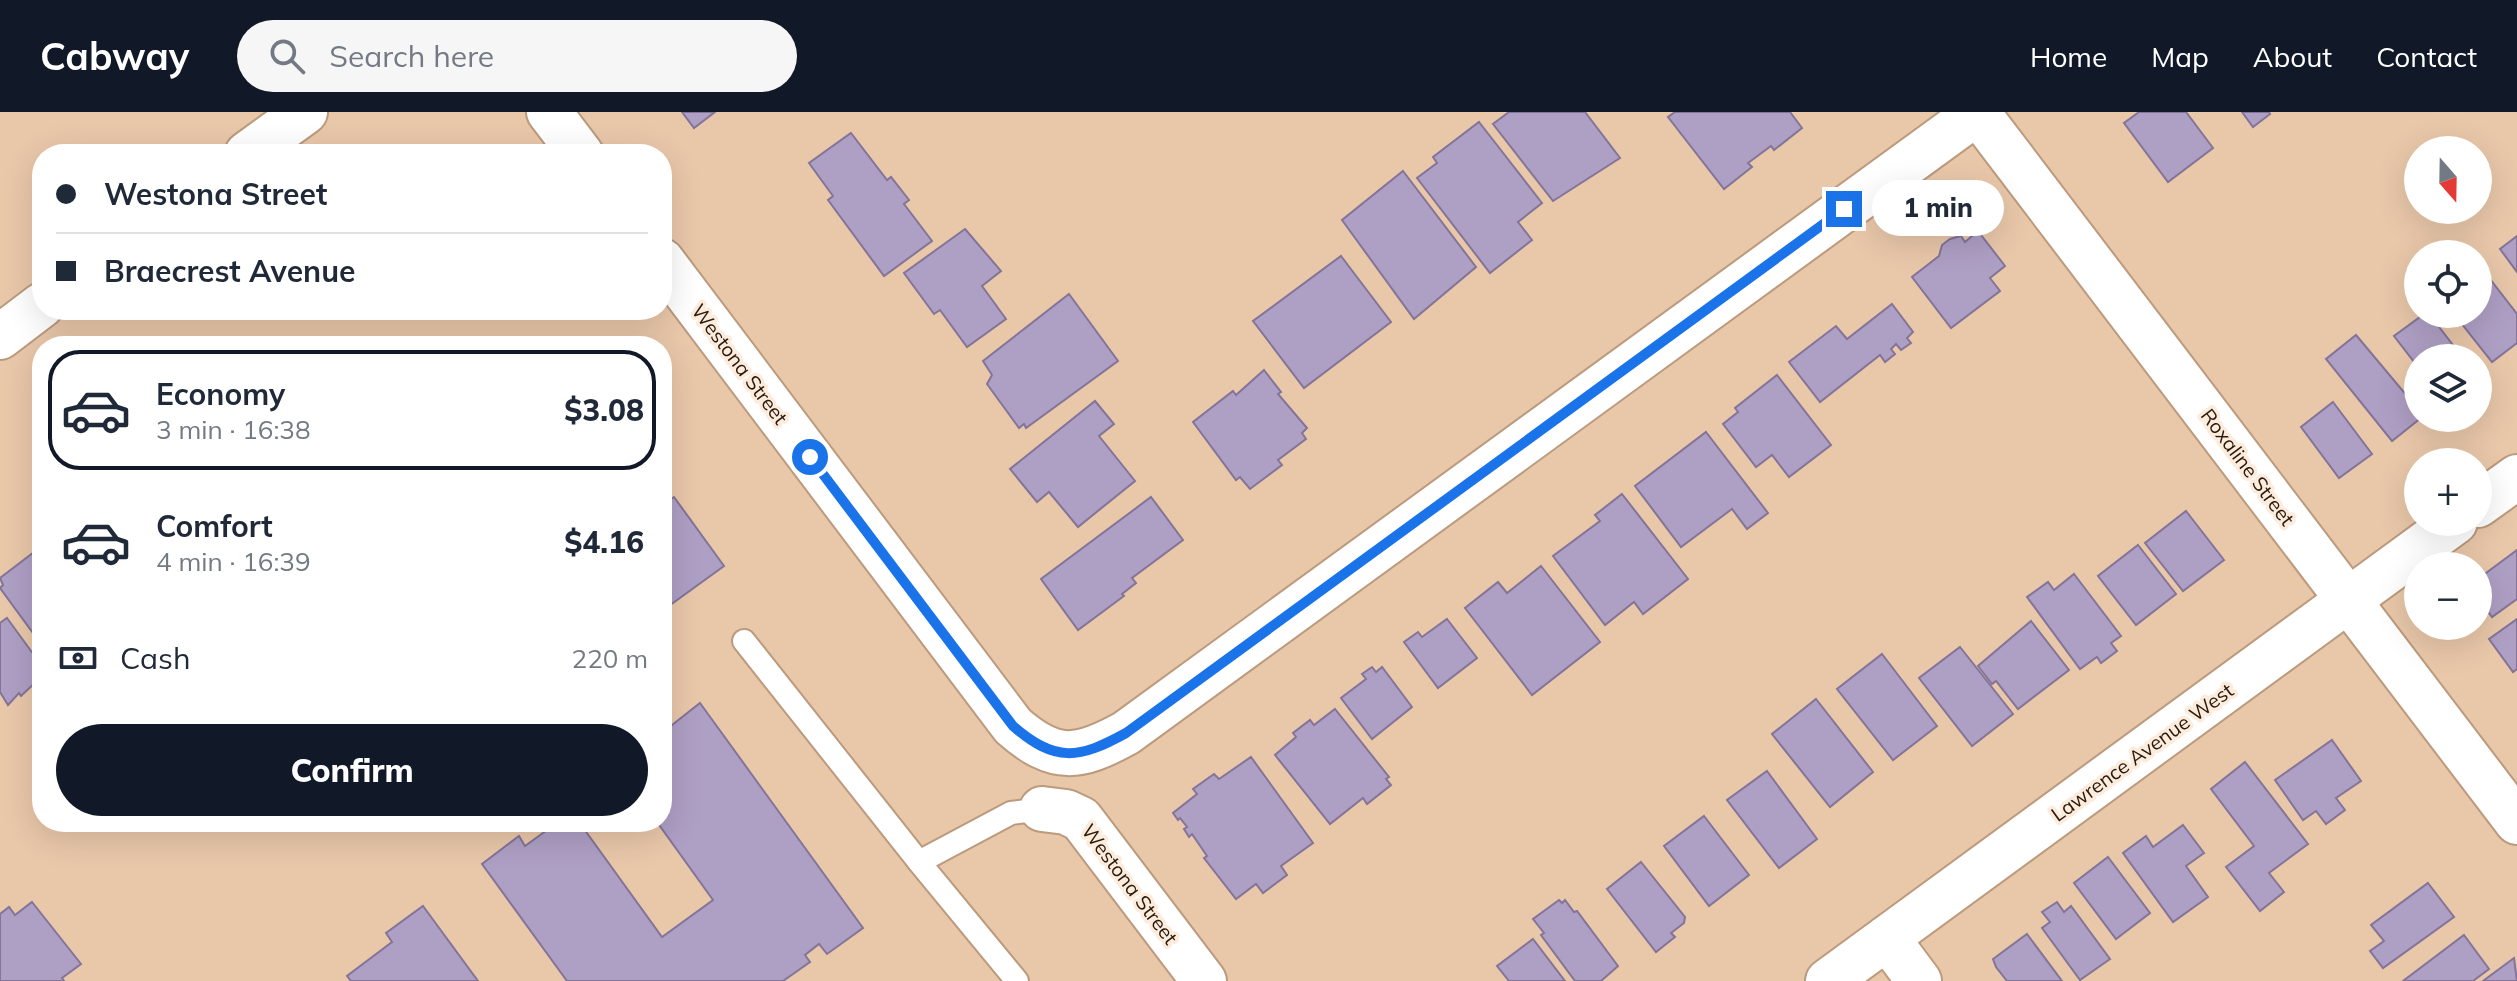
<!DOCTYPE html>
<html lang="en">
<head>
<meta charset="utf-8">
<style>
  :root { --surface:#fff; --page:#f6f6f7; --text:#1f2937; --muted:#747a83; --line:#e0e1e3; --accent:#111827 }
  body { margin:0; font-family:Mulish,sans-serif; background:var(--page); color:var(--text); height:100vh; display:flex; flex-direction:column; font-size:30px; white-space:nowrap }
  * { box-sizing:border-box; margin:0 }
  p { font-size:26px; color:var(--muted) }
  .icon { flex:none; width:44px; height:44px; fill:none; stroke:currentColor; stroke-width:2; stroke-linecap:round; stroke-linejoin:round }
  .map { position:relative; flex:1; overflow:hidden }
  .drawer { position:absolute; left:32px; top:224px; width:640px; height:496px; display:flex; flex-direction:column; background:var(--surface); border-radius:32px; box-shadow:0 8px 32px #0002 }
  .drawer>* { flex:none }
  .top-card { position:absolute; left:32px; top:32px; width:640px; height:176px; border-radius:32px; box-shadow:0 8px 32px #0002; display:grid; align-content:center; height:176px; padding:0 24px; background:var(--surface) }
  .needle { width:52px; rotate:160deg }
  .controls { position:absolute; left:2404px; top:24px; display:grid; gap:16px }
  .controls a { display:grid; place-items:center; width:88px; height:88px; border-radius:50%; background:var(--surface); box-shadow:0 8px 32px #0002; font-size:40px }
  .end { position:absolute; width:36px; height:36px; margin:-18px; border:10px solid #1a73e8; background:#fff; box-shadow:0 0 0 4px #fff }
  .from { border-radius:50% }
  .bubble { position:absolute; height:56px; border-radius:28px; background:var(--surface); box-shadow:0 8px 32px #0002; font-size:26px; font-weight:800; line-height:56px; text-align:center }
  .top-card b { display:flex; align-items:center; gap:28px; height:76px; font-size:30px }
  .top-card b+b { border-top:2px solid var(--line) }
  .top-card i { width:20px; height:20px; background:var(--text) }
  ul { padding:14px 0 0; list-style:none }
  li { display:flex; align-items:center; gap:24px; height:120px; margin:0 16px 12px; padding:0 8px; border:4px solid transparent; border-radius:32px }
  li div { flex:1 }
  li b { display:block; font-size:30px }
  li em { font-style:normal; font-weight:800 }
  li.selected { border-color:var(--accent) }
  li>.icon { width:72px; height:72px; stroke-width:1.5 }
  .pay { display:flex; align-items:center; gap:20px; height:88px; padding:0 24px; font-size:30px }
  .pay p { margin-inline-start:auto }
  .button { display:flex; gap:16px; margin-top:auto; padding:16px 24px }
  .button a { flex:1; height:92px; border-radius:48px; background:var(--accent); color:#fff; font-size:32px; font-weight:800; line-height:92px; text-align:center }
  header { display:flex; align-items:center; gap:48px; box-sizing:border-box; height:112px; padding:0 40px; background:var(--accent); color:#fff }
  header strong { font-size:38px }
  nav { display:flex; gap:44px; margin-inline-start:auto; font-size:28px }
  .search { width:560px; height:72px; background:var(--page); display:flex; align-items:center; gap:20px; box-sizing:border-box; padding:0 28px; border-radius:44px; color:var(--muted); font-size:30px }
  .map>svg:first-child { display:block }
  .building { fill:#ae9fc4; stroke:#837498; stroke-width:2 }
  .lines { fill:none; stroke-linecap:round; stroke-linejoin:round }
  .service-casing { stroke:#bb9a7d; stroke-width:26 }
  .minor-casing { stroke:#bb9a7d; stroke-width:48 }
  .secondary-casing { stroke:#bb9a7d; stroke-width:48 }
  .service { stroke:#fff; stroke-width:22 }
  .minor { stroke:#fff; stroke-width:44 }
  .secondary { stroke:#fff; stroke-width:44 }
  .route { stroke:#1a73e8; stroke-width:10 }
  .labels { text-anchor:middle; dominant-baseline:central; stroke-width:7; stroke-linejoin:round; paint-order:stroke }
  .street-label { font-size:20px; fill:#26190e; stroke:#fdecdc }
</style>
</head>
<body>
<header>
<strong>Cabway</strong>
<div class="search"><svg class="icon" aria-label="search" viewBox="0 0 24 24"><circle cx="10" cy="10" r="6"/><path d="M15 15l6 6"/></svg>Search here</div>
<nav><a>Home</a><a>Map</a><a>About</a><a>Contact</a></nav>
</header>
<div class="map">
<svg width="2517" height="869" viewBox="0 0 2517 869">
  <rect width="100%" height="100%" fill="#e9c7a9"/>
  <g class="building">
    <path d="M682,0H715L694,16Z"/>
    <path d="M1509,0H1585L1620,46L1553,89L1493,12Z"/>
    <path d="M1675,0H1790L1802,16L1774,38L1771,34L1748,51L1752,55L1724,77L1668,5Z"/>
    <path d="M2139,0H2186L2213,36L2168,70L2124,11Z"/>
    <path d="M2242,0H2269L2270,2L2253,15Z"/>
    <path d="M1479,10L1542,91L1518,110L1532,128L1490,161L1417,66L1437,51L1433,45Z"/>
    <path d="M851,21L887,68L891,65L909,88L904,92L932,129L884,164L828,88L833,84L809,51Z"/>
    <path d="M1403,59L1476,155L1414,207L1342,108Z"/>
    <path d="M965,117L1001,159L982,174L1006,207L967,235L940,198L934,202L904,161Z"/>
    <path d="M1978,119L2005,154L1990,166L2000,179L1951,216L1912,165L1939,144L1942,133L1950,127L1961,124L1965,130Z"/>
    <path d="M2517,124V160L2500,137Z"/>
    <path d="M1341,144L1391,210L1304,276L1253,209Z"/>
    <path d="M2483,158L2517,202V231L2492,250L2454,202H2478V162Z"/>
    <path d="M1069,182L1118,249L1026,316L1024,312L1019,316L987,272L992,263L983,249Z"/>
    <path d="M1892,192L1913,220L1907,226L1911,231L1901,238L1896,232L1891,237L1895,242L1885,250L1880,243L1820,290L1789,250L1836,214L1847,227Z"/>
    <path d="M2424,202H2429L2463,246H2418V255L2394,224Z"/>
    <path d="M2356,223L2418,297L2421,306L2392,329L2326,247Z"/>
    <path d="M1264,258L1281,280L1278,282L1307,316L1302,321L1306,327L1278,348L1282,353L1250,377L1240,365L1236,368L1193,310L1233,279L1236,283Z"/>
    <path d="M1777,263L1831,333L1789,365L1772,343L1756,355L1723,312L1738,300L1735,296Z"/>
    <path d="M1095,289L1114,312L1099,324L1135,369L1078,415L1049,380L1037,390L1010,357Z"/>
    <path d="M2333,290L2372,342L2339,366L2301,315Z"/>
    <path d="M1706,320L1768,401L1747,417L1732,397L1681,435L1635,374Z"/>
    <path d="M1622,382L1688,467L1643,502L1634,490L1605,513L1553,444L1600,409L1595,403Z"/>
    <path d="M674,385L724,454L666,496L662,493V393Z"/>
    <path d="M1151,385L1183,428L1132,466L1136,471L1122,482L1124,484L1078,518L1041,467Z"/>
    <path d="M2186,399L2224,448L2183,479L2145,431Z"/>
    <path d="M2138,433L2176,482L2136,513L2098,464Z"/>
    <path d="M42,434V514L33,521L0,476L3,473L0,466Z"/>
    <path d="M2517,438V487L2492,505L2478,486V467Z"/>
    <path d="M1541,454L1600,530L1532,583L1465,496L1498,470L1507,481Z"/>
    <path d="M2074,462L2121,524L2111,531L2117,539L2101,551L2097,545L2080,557L2027,485L2048,470L2054,478Z"/>
    <path d="M7,506L42,554V569L39,567L21,584L19,581L8,593L0,580V511Z"/>
    <path d="M1447,507L1477,546L1438,576L1404,530L1418,520L1422,525Z"/>
    <path d="M2517,507V557L2513,560L2489,527Z"/>
    <path d="M2031,509L2069,558L2018,597L1996,569L1992,572L1978,554Z"/>
    <path d="M1960,535L2013,602L1972,634L1919,566Z"/>
    <path d="M1882,542L1937,614L1893,648L1837,577Z"/>
    <path d="M1372,555L1376,560L1382,555L1412,595L1372,627L1341,586L1366,567L1362,562Z"/>
    <path d="M1816,587L1873,660L1830,695L1772,622Z"/>
    <path d="M700,591L863,816L827,842L819,832L805,843L810,850L783,869H567L482,752L519,724L525,734L558,710H579L662,825L713,788L657,710H662V635L669,630L662,621Z"/>
    <path d="M1335,597L1389,665L1386,667L1391,673L1367,692L1363,686L1330,712L1275,643L1296,625L1293,621L1310,608L1314,613Z"/>
    <path d="M2332,628L2361,669L2336,686L2345,698L2326,712L2316,699L2303,708L2275,668Z"/>
    <path d="M1251,645L1313,731L1281,754L1287,763L1263,781L1256,772L1236,787L1204,746L1207,744L1192,722L1189,725L1184,717L1187,715L1180,706L1178,708L1173,701L1197,682L1193,677L1214,662L1219,667Z"/>
    <path d="M2245,650L2308,732L2269,761L2284,780L2260,799L2226,755L2254,734L2211,677Z"/>
    <path d="M1767,659L1817,727L1779,756L1727,688Z"/>
    <path d="M1704,704L1749,763L1709,794L1664,734Z"/>
    <path d="M2183,713L2204,741L2186,754L2208,785L2173,810L2123,741L2146,724L2153,735Z"/>
    <path d="M2108,745L2150,801L2116,827L2074,771Z"/>
    <path d="M1641,750L1685,805L1684,811L1671,821L1675,825L1656,840L1607,777Z"/>
    <path d="M2428,771L2454,805L2383,856L2370,839L2384,829L2371,813Z"/>
    <path d="M1559,788L1562,791L1565,788L1574,800L1577,799L1618,854L1601,869H1575L1541,823L1544,821L1533,807Z"/>
    <path d="M32,790L81,852L62,866L64,869H0V802L9,795L15,803Z"/>
    <path d="M2057,790L2064,800L2071,794L2110,847L2080,868L2042,816L2050,810L2042,800Z"/>
    <path d="M423,794L478,869H351L347,864L392,830L386,821Z"/>
    <path d="M2027,822L2062,869H2007L1996,855L1993,847Z"/>
    <path d="M2464,823L2489,857L2473,869H2403Z"/>
    <path d="M1533,827L1565,869H1509L1497,854Z"/>
    <path d="M2514,846L2517,869H2483Z"/>
  </g>
  <g class="lines">
    <defs>
      <g id="service">
        <path d="M744,529L919,750L1011,701L1042,697"/>
        <path d="M919,750L1017,869"/>
      </g>
      <g id="minor">
        <path d="M549,0L581,42"/>
        <path d="M1977,0L2517,710"/>
        <path d="M247,42L305,0"/>
        <path d="M662,149L1013,614C1055,651 1079,647 1126,621L1978,0"/>
        <path d="M0,225L42,193"/>
        <path d="M1042,697L1066,700L1081,707L1204,869"/>
        <path d="M1887,826L1919,869"/>
      </g>
      <g id="secondary">
        <path d="M2478,393L2517,365"/>
        <path d="M1828,869L2455,410"/>
      </g>
    </defs>
    <use href="#service" class="service-casing"/>
    <use href="#minor" class="minor-casing"/>
    <use href="#secondary" class="secondary-casing"/>
    <use href="#service" class="service"/>
    <use href="#minor" class="minor"/>
    <use href="#secondary" class="secondary"/>
  </g>
  <g class="lines">
    <path class="route" d="M810,345L1013,614C1055,651 1079,647 1126,621L1844,97"/>
  </g>
  <g class="labels">
    <g class="street-label">
      <text transform="translate(740 252) rotate(53)">Westona Street</text>
      <text transform="translate(2248 355) rotate(53)">Roxaline Street</text>
      <text transform="translate(2142 640) rotate(-36)">Lawrence Avenue West</text>
      <text transform="translate(1130 772) rotate(53)">Westona Street</text>
    </g>
  </g>
</svg>
<div class="controls">
<a><svg class="needle" viewBox="-14 -14 28 28"><path d="M0-13l5 13h-10z" fill="#e53935"/><path d="M0 13l5-13h-10z" fill="#747a83"/></svg></a>
<a><svg class="icon" aria-label="locate" viewBox="0 0 24 24"><circle cx="12" cy="12" r="6"/><path d="M12 2v4M12 18v4M2 12h4M18 12h4"/></svg></a>
<a><svg class="icon" aria-label="layers" viewBox="0 0 24 24"><path d="M12 4l9 5-9 5-9-5zM3 14l9 5 9-5"/></svg></a>
<a>+</a>
<a>−</a>
</div>
<i class="end from" style="left:810px;top:345px"></i>
<i class="end" style="left:1844px;top:97px"></i>
<div class="bubble" style="left:1872px;top:68px;width:132px">1 min</div>
<div class="top-card">
<b><i class="from"></i>Westona Street</b>
<b><i></i>Braecrest Avenue</b>
</div>
<section class="drawer">
<ul>
<li class="selected"><svg class="icon" aria-label="car" viewBox="0 0 24 24"><path d="M5 17H2v-5l4-1 3-4h7l3 4 3 1v5h-3M9 17h6M6 11h13"/><circle cx="7" cy="17" r="2"/><circle cx="17" cy="17" r="2"/></svg><div><b>Economy</b><p>3 min · 16:38</p></div><em>$3.08</em></li>
<li><svg class="icon" aria-label="car" viewBox="0 0 24 24"><path d="M5 17H2v-5l4-1 3-4h7l3 4 3 1v5h-3M9 17h6M6 11h13"/><circle cx="7" cy="17" r="2"/><circle cx="17" cy="17" r="2"/></svg><div><b>Comfort</b><p>4 min · 16:39</p></div><em>$4.16</em></li>
</ul>
<div class="pay"><svg class="icon" aria-label="cash" viewBox="0 0 24 24"><path d="M3 7h18v10H3z"/><circle cx="12" cy="12" r="2"/></svg>Cash<p>220 m</p></div>
<div class="button"><a>Confirm</a></div>
</section>
</div>
</body>
</html>
